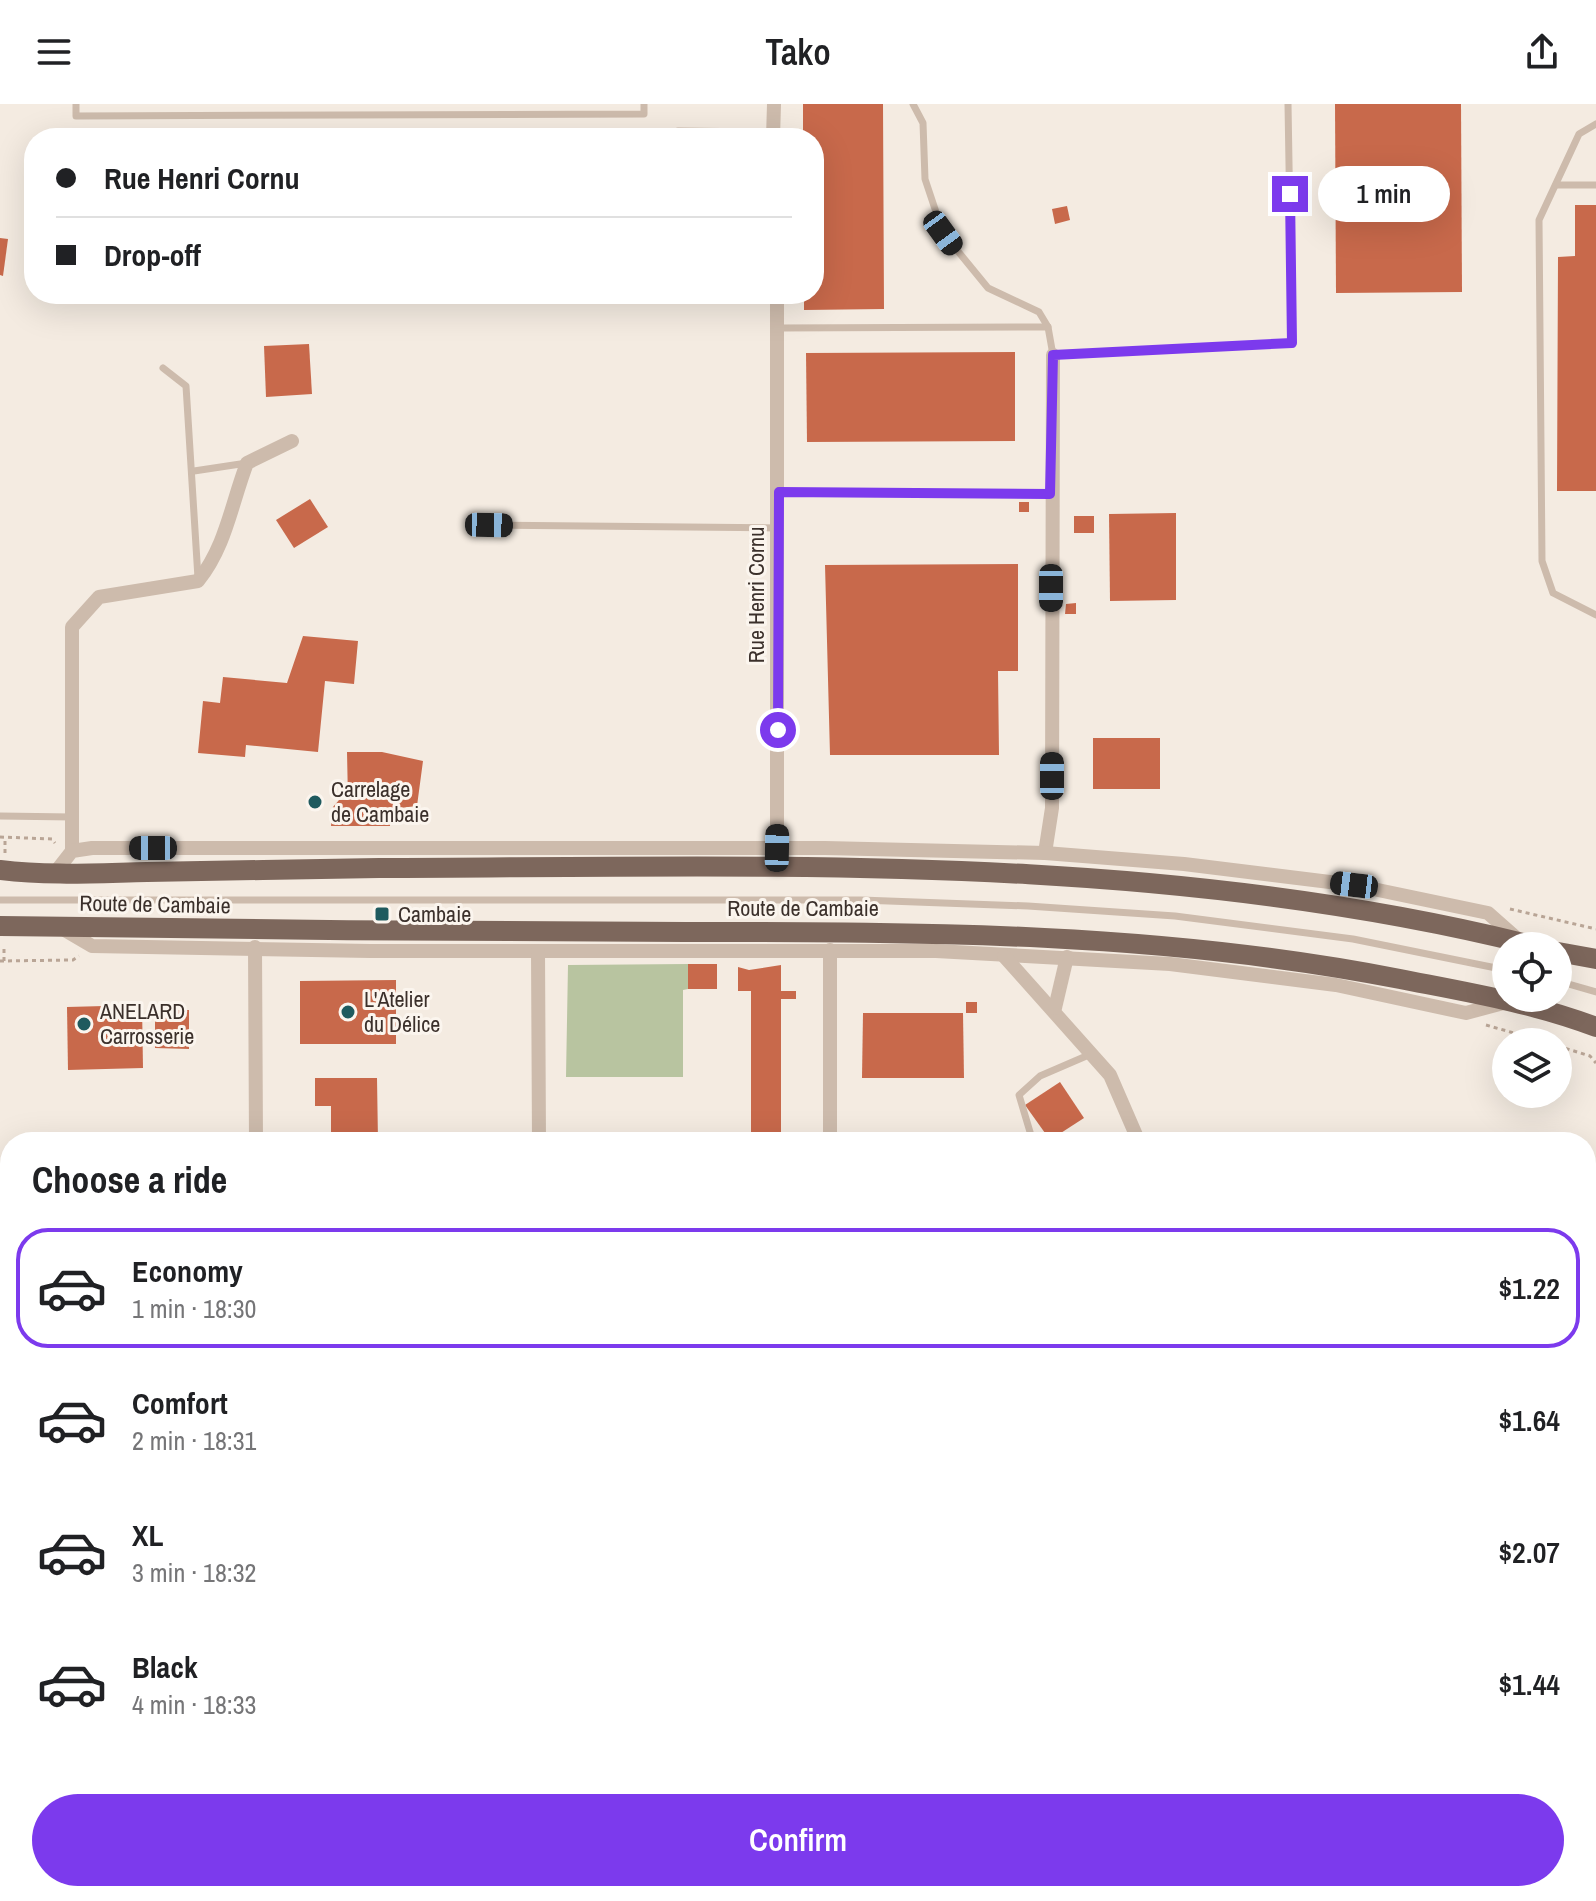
<!DOCTYPE html>
<html lang="en">
<head>
<meta charset="utf-8">
<style>
  :root { --surface:#fff; --page:#f6f6f6; --text:#202124; --muted:#757577; --line:#e0e0e0; --accent:#7c3aed }
  body { margin:0; font-family:"Archivo Narrow",sans-serif; background:var(--page); color:var(--text); height:100vh; display:flex; flex-direction:column; font-size:30px; white-space:nowrap }
  * { box-sizing:border-box; margin:0 }
  p { font-size:26px; color:var(--muted) }
  .icon { flex:none; width:44px; height:44px; fill:none; stroke:currentColor; stroke-width:2; stroke-linecap:round; stroke-linejoin:round }
  .map { position:relative; flex:1; overflow:hidden }
  .drawer { position:absolute; left:0px; top:1028px; width:1596px; height:770px; display:flex; flex-direction:column; background:var(--surface); border-radius:32px 32px 0 0; box-shadow:0 8px 32px #0002 }
  .drawer>* { flex:none }
  .banner { position:absolute; left:24px; top:24px; width:800px; height:176px; border-radius:32px; box-shadow:0 8px 32px #0002; display:grid; align-content:center; height:176px; padding:0 32px; background:var(--surface) }
  .buttons { position:absolute; left:1492px; top:828px; display:grid; gap:16px }
  .buttons a { display:grid; place-items:center; width:80px; height:80px; border-radius:50%; background:var(--surface); box-shadow:0 8px 32px #0002; font-size:40px }
  .end { position:absolute; width:36px; height:36px; margin:-18px; border:10px solid #7c3aed; background:#fff; box-shadow:0 0 0 4px #fff }
  .from { border-radius:50% }
  .bubble { position:absolute; height:56px; border-radius:28px; background:var(--surface); box-shadow:0 8px 32px #0002; font-size:26px; font-weight:600; line-height:56px; text-align:center }
  .car { position:absolute; width:24px; height:48px; margin:-24px -12px; border-radius:10px; box-shadow:0 0 6px 2px #0007; background:linear-gradient(#222 24%,#8ab4d8 0 40%,#222 0 76%,#8ab4d8 0 86%,#222 0) }
  .banner b { display:flex; align-items:center; gap:28px; height:76px; font-size:30px }
  .banner b+b { border-top:2px solid var(--line) }
  .banner i { width:20px; height:20px; background:var(--text) }
  ul { padding:0; list-style:none }
  li { display:flex; align-items:center; gap:24px; height:120px; margin:0 16px 12px; padding:0 16px; border:4px solid transparent; border-radius:32px }
  li div { flex:1 }
  li b { display:block; font-size:30px }
  li em { font-style:normal; font-weight:600 }
  li.selected { border-color:var(--accent) }
  li>.icon { width:72px; height:72px; stroke-width:1.5 }
  h2 { padding:0 32px; font-size:36px; line-height:96px }
  .button { display:flex; gap:16px; margin-top:auto; padding:16px 32px }
  .button a { flex:1; height:92px; border-radius:48px; background:var(--accent); color:#fff; font-size:32px; font-weight:600; line-height:92px; text-align:center }
  header { display:flex; justify-content:space-between; align-items:center; height:104px; padding:0 32px; background:var(--surface); font-size:36px; font-weight:600 }
  .map>svg:first-child { display:block }
  .green { fill:#b8c4a0 }
  .building { fill:#c8694b }
  .lines { fill:none; stroke-linecap:round; stroke-linejoin:round }
  .path { stroke:#b9a596; stroke-width:3; stroke-dasharray:4 4; stroke-linecap:butt }
  .lane { stroke:#cdbbac; stroke-width:7 }
  .street { stroke:#cdbbac; stroke-width:14 }
  .primary { stroke:#7d675c; stroke-width:20 }
  .route { stroke:#7c3aed; stroke-width:10 }
  .poi-dot { fill:#1f5a5e; stroke:#fbf5ee; stroke-width:3 }
  .labels { text-anchor:middle; dominant-baseline:central; stroke-width:6; stroke-linejoin:round; paint-order:stroke }
  .street-label { font-size:22px; fill:#3b302b; stroke:#fbf5ee }
  .poi-label { font-size:22px; fill:#3b302b; stroke:#fbf5ee; text-anchor:start }
</style>
</head>
<body>
<header><svg class="icon" aria-label="menu" viewBox="0 0 24 24"><path d="M4 6h16M4 12h16M4 18h16"/></svg>Tako<svg class="icon" aria-label="share" viewBox="0 0 24 24"><path d="M12 15V3M7 8l5-5 5 5M5 13v7h14v-7"/></svg></header>
<div class="map">
<svg width="1596" height="1797" viewBox="0 0 1596 1797">
  <rect width="100%" height="100%" fill="#f4ebe1"/>
  <path class="green" d="M688,860V885L683,886V973H566L568,861Z"/>
  <g class="building">
    <path d="M803,0H883L884,205L804,206V190H814V34H803Z"/>
    <path d="M1335,0H1461L1462,188L1336,189Z"/>
    <path d="M1575,101H1596V387H1557L1558,153L1575,152Z"/>
    <path d="M1067,102L1070,116L1055,120L1052,105Z"/>
    <path d="M0,134L8,135L3,172L0,171Z"/>
    <rect x="28" y="140" width="6" height="17"/>
    <path d="M309,240L312,290L266,293L264,242Z"/>
    <path d="M1015,248V337L807,338L806,249Z"/>
    <path d="M310,395L328,423L294,444L276,416Z"/>
    <rect x="1019" y="398" width="10" height="10"/>
    <path d="M1176,409V496L1110,497L1109,410Z"/>
    <rect x="1074" y="412" width="20" height="17"/>
    <path d="M1018,460V567H998L999,651H830L825,461Z"/>
    <path d="M1076,499V510H1065L1066,500Z"/>
    <path d="M303,532L358,537L354,580L325,577L318,648L246,641L245,653L198,649L203,597L220,599L223,573L287,579Z"/>
    <rect x="1093" y="634" width="67" height="51"/>
    <path d="M347,648H382L423,657L417,702L391,705L390,722H331L333,703L339,696H348Z"/>
    <rect x="688" y="860" width="29" height="25"/>
    <path d="M781,861V887H796V895H781V1038H751V887H738V863L749,866Z"/>
    <path d="M396,876V940H300V877Z"/>
    <rect x="966" y="898" width="11" height="11"/>
    <path d="M142,901L143,964L68,966L67,903Z"/>
    <path d="M155,906H189V945L155,944Z"/>
    <path d="M863,909H963L964,974H862Z"/>
    <path d="M315,974H377L378,1038H331V1002H315Z"/>
    <path d="M1060,978L1084,1014L1050,1036L1025,1001Z"/>
    <path d="M680,1034V1038H596V1035Z"/>
    <rect x="0" y="1250" width="10" height="46"/>
    <rect x="0" y="1365" width="10" height="42"/>
    <rect x="0" y="1487" width="10" height="46"/>
    <rect x="0" y="1571" width="10" height="58"/>
    <rect x="0" y="1699" width="10" height="34"/>
    <rect x="0" y="1739" width="10" height="41"/>
    <rect x="90" y="1788" width="106" height="9"/>
    <rect x="492" y="1788" width="9" height="9"/>
    <rect x="582" y="1788" width="207" height="9"/>
  </g>
  <g class="lines">
    <g class="path">
      <path d="M0,733L52,735L55,739"/>
      <path d="M5,749V733"/>
      <path d="M1510,805L1596,825"/>
      <path d="M0,857L73,856L79,852"/>
      <path d="M4,857V841"/>
      <path d="M1486,921L1545,938"/>
      <path d="M1558,942L1590,952L1596,959"/>
    </g>
    <g class="lane">
      <path d="M76,0V12L644,10V0"/>
      <path d="M913,0L923,19L925,75L943,129L988,184L1039,208L1048,223L1053,251L1292,239L1288,0"/>
      <path d="M1596,20L1579,30L1539,116L1542,457L1553,489L1596,511"/>
      <path d="M678,27L773,28"/>
      <path d="M1556,81H1596"/>
      <path d="M778,224L1048,223"/>
      <path d="M163,264L186,282L198,474"/>
      <path d="M194,367L247,359"/>
      <path d="M779,388L1050,390"/>
      <path d="M489,421L778,424"/>
      <path d="M0,712L72,713"/>
      <path d="M0,796H861L1028,802L1175,812L1353,835L1506,866"/>
      <path d="M1558,877L1596,888"/>
      <path d="M153,1038L256,1032"/>
      <path d="M1033,1038L1019,991L1040,972L1091,950"/>
      <path d="M1178,1788L1216,1797"/>
      <path d="M1351,1797L1353,1788"/>
    </g>
    <g class="street">
      <path d="M773,34L774,0"/>
      <path d="M777,744V190"/>
      <path d="M72,747V523L99,493L198,477C226,442 231,401 247,359L292,337"/>
      <path d="M1045,749L1052,704L1053,251"/>
      <path d="M54,770L72,747L92,744H825L1045,749L1184,760L1354,781L1488,809L1522,839"/>
      <path d="M63,825L92,842L370,847H936L1170,860L1336,881L1466,909L1507,898"/>
      <path d="M255,843L256,1038"/>
      <path d="M830,846V1038"/>
      <path d="M538,847L539,1038"/>
      <path d="M1004,852L1110,971L1139,1038"/>
      <path d="M1055,904L1067,853"/>
      <path d="M0,1440H10"/>
      <path d="M540,1788V1797"/>
      <path d="M830,1788L831,1797"/>
      <path d="M256,1797V1788"/>
      <path d="M1017,1797L1019,1788"/>
    </g>
    <g class="primary">
      <path d="M0,766C49,772 98,769 147,768C224,767 302,765 379,764C764,763 1158,747 1535,842"/>
      <path d="M0,822C229,825 457,828 686,828C928,828 1161,828 1400,875C1466,888 1533,899 1596,923"/>
      <path d="M1558,848L1596,855"/>
    </g>
  </g>
  <g class="lines">
    <path class="route" d="M778,626L779,388L1050,390L1053,251L1292,239L1290,90"/>
  </g>
  <g class="poi-dot">
    <circle cx="315" cy="698" r="8"/>
    <rect x="374" y="802" width="16" height="16" rx="4"/>
    <circle cx="348" cy="908" r="8"/>
    <circle cx="84" cy="920" r="8"/>
  </g>
  <g class="labels">
    <g class="street-label">
      <text transform="translate(756 491) rotate(-90)">Rue Henri Cornu</text>
      <text transform="translate(155 800) rotate(1)">Route de Cambaie</text>
      <text x="803" y="804">Route de Cambaie</text>
    </g>
    <g class="poi-label">
      <text x="331" y="685">Carrelage<tspan x="331" dy="25">de Cambaie</tspan></text>
      <text x="398" y="810">Cambaie</text>
      <text x="364" y="895">L'Atelier<tspan x="364" dy="25">du Délice</tspan></text>
      <text x="100" y="907">ANELARD<tspan x="100" dy="25">Carrosserie</tspan></text>
    </g>
  </g>
</svg>
<div class="buttons">
<a><svg class="icon" aria-label="locate" viewBox="0 0 24 24"><circle cx="12" cy="12" r="6"/><path d="M12 2v4M12 18v4M2 12h4M18 12h4"/></svg></a>
<a><svg class="icon" aria-label="layers" viewBox="0 0 24 24"><path d="M12 4l9 5-9 5-9-5zM3 14l9 5 9-5"/></svg></a>
</div>
<i class="end from" style="left:778px;top:626px"></i>
<i class="end" style="left:1290px;top:90px"></i>
<div class="bubble" style="left:1318px;top:62px;width:132px">1 min</div>
<i class="car" style="left:943px;top:129px;rotate:144deg"></i>
<i class="car" style="left:489px;top:421px;rotate:91deg"></i>
<i class="car" style="left:1051px;top:484px;rotate:180deg"></i>
<i class="car" style="left:1052px;top:672px;rotate:0deg"></i>
<i class="car" style="left:153px;top:744px;rotate:270deg"></i>
<i class="car" style="left:777px;top:744px;rotate:1deg"></i>
<i class="car" style="left:1354px;top:781px;rotate:277deg"></i>
<div class="banner">
<b><i class="from"></i>Rue Henri Cornu</b>
<b><i></i>Drop-off</b>
</div>
<section class="drawer">
<h2>Choose a ride</h2>
<ul>
<li class="selected"><svg class="icon" aria-label="car" viewBox="0 0 24 24"><path d="M5 17H2v-5l4-1 3-4h7l3 4 3 1v5h-3M9 17h6M6 11h13"/><circle cx="7" cy="17" r="2"/><circle cx="17" cy="17" r="2"/></svg><div><b>Economy</b><p>1 min · 18:30</p></div><em>$1.22</em></li>
<li><svg class="icon" aria-label="car" viewBox="0 0 24 24"><path d="M5 17H2v-5l4-1 3-4h7l3 4 3 1v5h-3M9 17h6M6 11h13"/><circle cx="7" cy="17" r="2"/><circle cx="17" cy="17" r="2"/></svg><div><b>Comfort</b><p>2 min · 18:31</p></div><em>$1.64</em></li>
<li><svg class="icon" aria-label="car" viewBox="0 0 24 24"><path d="M5 17H2v-5l4-1 3-4h7l3 4 3 1v5h-3M9 17h6M6 11h13"/><circle cx="7" cy="17" r="2"/><circle cx="17" cy="17" r="2"/></svg><div><b>XL</b><p>3 min · 18:32</p></div><em>$2.07</em></li>
<li><svg class="icon" aria-label="car" viewBox="0 0 24 24"><path d="M5 17H2v-5l4-1 3-4h7l3 4 3 1v5h-3M9 17h6M6 11h13"/><circle cx="7" cy="17" r="2"/><circle cx="17" cy="17" r="2"/></svg><div><b>Black</b><p>4 min · 18:33</p></div><em>$1.44</em></li>
</ul>
<div class="button"><a>Confirm</a></div>
</section>
</div>
</body>
</html>
